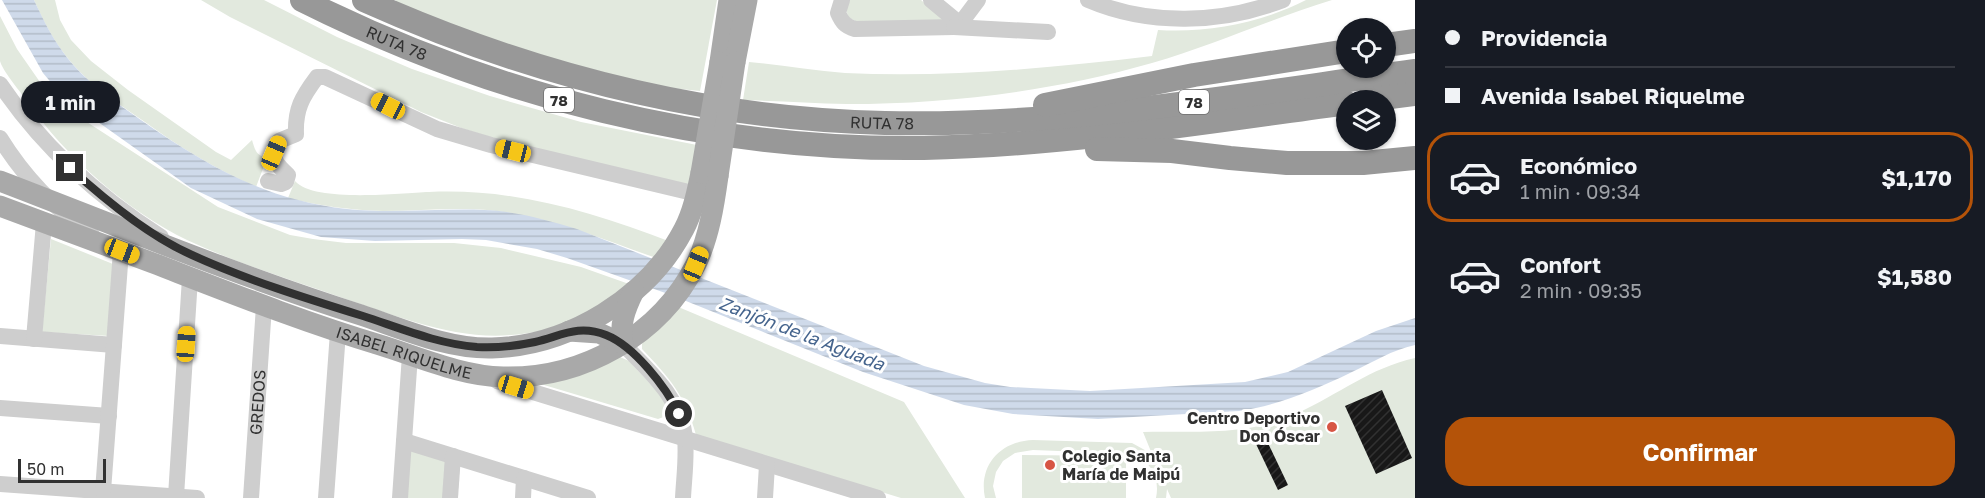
<!DOCTYPE html>
<html lang="es">
<head>
<meta charset="utf-8">
<style>
  :root { --surface:#171b24; --page:#242831; --text:#f1f3f6; --muted:#9ea1a6; --line:#363941; --accent:#b45309 }
  body { margin:0; font-family:"Golos Text",sans-serif; background:var(--page); color:var(--text); height:100vh; display:flex; flex-direction:column; font-size:22px; white-space:nowrap }
  * { box-sizing:border-box; margin:0 }
  p { font-size:20px; color:var(--muted) }
  .icon { flex:none; width:33px; height:33px; fill:none; stroke:currentColor; stroke-width:2; stroke-linecap:round; stroke-linejoin:round }
  .map { position:relative; flex:1; overflow:hidden }
  .drawer { display:flex; flex-direction:column; background:var(--surface); width:570px }
  .drawer>* { flex:none }
  .banner { display:grid; align-content:center; height:132px; padding:0 30px; background:var(--surface) }
  .controls { position:absolute; left:1336px; top:18px; display:grid; gap:12px }
  .controls a { display:grid; place-items:center; width:60px; height:60px; border-radius:50%; background:var(--surface); box-shadow:0 2px 4px #0004; font-size:30px }
  .scale { position:absolute; left:18px; bottom:15px; width:88px; box-sizing:border-box; padding-left:6px; border:3px solid #313131; border-top:0; font-size:16px; line-height:21px; white-space:nowrap; color:#313131; -webkit-text-stroke:4px #fff; paint-order:stroke }
  .end { position:absolute; width:27px; height:27px; margin:-14px; border:8px solid #313131; background:#fff; box-shadow:0 0 0 3px #fff }
  .from { border-radius:50% }
  .bubble { position:absolute; height:42px; border-radius:21px; background:var(--surface); box-shadow:0 2px 4px #0004; font-size:20px; font-weight:700; line-height:42px; text-align:center }
  .car { position:absolute; width:18px; height:36px; margin:-18px -9px; border-radius:8px; box-shadow:0 0 4px 2px #0007; background:linear-gradient(#f5c518 24%,#345 0 40%,#f5c518 0 76%,#345 0 86%,#f5c518 0) }
  .banner b { display:flex; align-items:center; gap:21px; height:57px; font-size:22px }
  .banner b+b { border-top:2px solid var(--line) }
  .banner i { width:15px; height:15px; background:var(--text) }
  ul { padding:0; list-style:none }
  li { display:flex; align-items:center; gap:18px; height:90px; margin:0 12px 9px; padding:0 18px; border:3px solid transparent; border-radius:24px }
  li div { flex:1 }
  li b { display:block; font-size:22px }
  li em { font-style:normal; font-weight:700 }
  li.active { border-color:var(--accent) }
  li>.icon { width:54px; height:54px; stroke-width:1.5 }
  .button { display:flex; gap:12px; margin-top:auto; padding:12px 30px }
  .button a { flex:1; height:69px; border-radius:24px; background:var(--accent); color:#fff; font-size:24px; font-weight:700; line-height:69px; text-align:center }
  main { display:flex; flex:1; min-height:0 }
  .map>svg:first-child { display:block }
  .green { fill:#e2e9de }
  .water { fill:url(#water-rules) }
  .building { fill:url(#building-hatch) }
  .lines { fill:none; stroke-linecap:round; stroke-linejoin:round }
  .minor { stroke:#cecece; stroke-width:16 }
  .major { stroke:#a9a9a9; stroke-width:21 }
  .highway { stroke:#989898; stroke-width:24 }
  .major-bridge { stroke:#a9a9a9; stroke-width:21 }
  .route { stroke:#313131; stroke-width:8 }
  .poi-dot { fill:#d75544; stroke:#fff; stroke-width:2 }
  .labels { text-anchor:middle; dominant-baseline:central; stroke-width:6; stroke-linejoin:round; paint-order:stroke }
  .shield { fill:#fff; stroke:#6f6f6f; stroke-width:1.5 }
  .shield-label { font-size:15px; font-weight:bold; fill:#313131 }
  .street-label { font-size:16px; fill:#313131; stroke:#fff }
  .poi-label { font-size:16px; font-weight:bold; fill:#313131; stroke:#fff; text-anchor:end }
  .water-label { font-size:18px; font-style:italic; fill:#45648d; stroke:#fff }
</style>
</head>
<body>
<main>
<div class="map">
<svg width="1415" height="498" viewBox="0 0 1415 498">
  <defs>
    <pattern id="water-rules" width="6" height="5" patternUnits="userSpaceOnUse" patternTransform="scale(1.5)"><rect width="6" height="5" fill="#cfdaea"/><path d="M0 2.5h6" fill="none" stroke="#b2bcc9"/></pattern>
    <pattern id="building-hatch" width="6" height="6" patternUnits="userSpaceOnUse" patternTransform="scale(1.5)"><rect width="6" height="6" fill="#181818"/><path d="M-1 1l2-2M0 6l6-6M5 7l2-2" fill="none" stroke="#313131"/></pattern>
  </defs>
  <rect width="100%" height="100%" fill="#fff"/>
  <g class="green">
    <path d="M34,0H55L60,20L71,40L91,61L128,90L216,152L231,160L252,140C255,150 256,155 267,158L256,187C215,169 178,146 142,120C113,100 84,81 63,52C51,36 42,18 34,0Z"/>
    <path d="M201,0H264L337,37L412,69L490,96L581,122L697,145L690,186L510,143L464,129L421,112L230,17Z"/>
    <path d="M396,0H717L700,91L660,87L507,47L394,3Z"/>
    <path d="M850,0H921L944,20L859,23L848,17L846,8Z"/>
    <path d="M1306,0H1332C1271,19 1213,45 1152,63C1054,91 949,104 847,104C812,103 777,101 743,100L749,62C781,65 813,71 845,73C947,78 1051,68 1152,56L1158,30C1209,33 1261,23 1306,0Z"/>
    <path d="M0,16L17,49L42,85L76,115L218,207L290,235L313,239L346,243H454L501,248L581,267L629,284C612,296 595,311 577,320C563,328 527,334 511,335C453,340 394,315 340,297C289,279 236,263 187,240C129,212 64,156 28,102C21,93 2,70 0,61C0,49 0,28 0,16Z"/>
    <path d="M295,181C314,203 400,193 429,192C516,188 591,212 671,242L662,260C604,240 549,216 487,210C453,207 417,211 383,211C351,210 319,206 288,198Z"/>
    <path d="M51,239L113,264L110,336L42,332Z"/>
    <path d="M676,306L904,402L965,498H901L696,435C686,397 669,377 642,349V344L644,339Z"/>
    <path d="M620,357L629,361L667,402L669,415L658,419L534,382Z"/>
    <path d="M1415,358V498H1171L1167,489L1166,498H1156C1160,479 1152,463 1134,454L1033,450L1015,453L1003,461L996,472L993,486L996,498H985C978,465 1001,441 1033,440L1132,443L1152,454L1143,432C1193,431 1252,436 1298,413C1339,394 1370,368 1415,358Z"/>
    <path d="M408,449L450,462L448,498H405Z"/>
    <path d="M1022,455L1126,456V498H1022Z"/>
  </g>
  <path class="water" d="M2,0H34C42,17 51,36 63,52C83,80 113,100 141,120C207,166 266,200 347,209C393,214 438,208 484,210C516,211 547,220 577,229L924,366L985,383L1010,387L1090,391L1245,382L1288,372L1376,331L1415,318V345C1392,350 1373,362 1352,372C1315,390 1279,405 1239,411L1098,419L1013,414L964,405L863,372L671,295L567,258L537,249L486,240L462,239L375,241L321,237L257,219L191,188L77,107L59,92L43,73Z"/>
  <g class="building">
    <path d="M1382,390L1412,458L1376,474L1345,406Z"/>
    <path d="M1266,439L1288,485L1278,490L1256,444Z"/>
  </g>
  <g class="lines">
    <g class="minor">
      <path d="M842,0L838,13C842,22 845,26 855,29L954,27L960,24L978,0"/>
      <path d="M931,0L960,24"/>
      <path d="M1088,0C1149,26 1221,24 1283,0"/>
      <path d="M954,27L1048,32"/>
      <path d="M0,84C43,148 97,196 161,237"/>
      <path d="M0,138C24,177 55,209 92,235"/>
      <path d="M268,181L281,184L286,182L288,175C274,162 271,159 279,141L296,134C295,109 302,97 317,77H325L437,129L491,145L697,194"/>
      <path d="M0,336L114,345"/>
      <path d="M34,339L44,223"/>
      <path d="M623,344C648,370 681,398 685,437C687,457 684,478 683,498"/>
      <path d="M497,381L878,498"/>
      <path d="M0,408L109,416"/>
      <path d="M404,441L588,498"/>
      <path d="M0,484L197,498"/>
      <path d="M103,491L121,251"/>
      <path d="M176,496L190,278"/>
      <path id="s1" d="M251,498L264,306"/>
      <path d="M326,498L338,332"/>
      <path d="M400,498L410,355"/>
      <path d="M450,498L453,456"/>
      <path d="M523,498L524,478"/>
      <path d="M765,498L767,465"/>
    </g>
    <g class="major">
      <path d="M720,62L729,0"/>
      <path d="M735,62L747,0"/>
      <path d="M0,181C120,227 238,276 361,315C403,329 447,349 492,348C569,346 648,298 684,229C693,212 697,192 701,173"/>
      <path id="s2" d="M0,206C51,225 102,244 153,263C228,292 303,322 380,345C419,357 461,376 503,377C582,379 660,336 696,264C709,237 714,205 718,176"/>
      <path d="M569,331L599,333L623,344"/>
      <path d="M623,344C619,325 625,309 634,291"/>
    </g>
    <g class="highway">
      <path id="s3" d="M302,0C494,96 708,151 924,148C1066,145 1207,122 1347,103"/>
      <path id="s4" d="M364,0C529,74 704,119 885,123C1063,127 1239,95 1415,71"/>
      <path d="M1386,45L1415,41"/>
      <path d="M1367,100L1415,94"/>
      <path d="M1045,105L1194,75L1347,51"/>
      <path d="M1097,149L1172,151L1230,158L1287,163H1363L1415,158"/>
    </g>
    <g class="major-bridge">
      <path d="M701,173L720,62"/>
      <path d="M718,176L735,62"/>
    </g>
  </g>
  <g class="lines">
    <path class="route" d="M70,168C103,198 151,237 192,255C247,280 305,298 363,316C400,328 438,344 477,347C496,348 516,346 535,342C561,336 578,324 606,335C634,346 666,387 679,414"/>
  </g>
  <g class="poi-dot">
    <circle cx="1332" cy="427" r="6"/>
    <circle cx="1050" cy="465" r="6"/>
  </g>
  <g class="labels">
    <g class="shield">
      <rect x="544" y="88" width="30" height="24" rx="4.5"/>
      <rect x="1179" y="90" width="30" height="24" rx="4.5"/>
    </g>
    <g class="shield-label">
      <text x="559" y="100">78</text>
      <text x="1194" y="102">78</text>
    </g>
    <g class="street-label">
      <text stroke="none"><textPath href="#s3" startOffset="104">RUTA 78</textPath></text>
      <text stroke="none"><textPath href="#s4" startOffset="536">RUTA 78</textPath></text>
      <text stroke="none"><textPath href="#s2" startOffset="430">ISABEL RIQUELME</textPath></text>
      <text stroke="none"><textPath href="#s1" startOffset="96">GREDOS</textPath></text>
    </g>
    <g class="poi-label">
      <text x="1320" y="418">Centro Deportivo<tspan x="1320" dy="18">Don Óscar</tspan></text>
      <text x="1062" y="456" text-anchor="start">Colegio Santa<tspan x="1062" dy="18">María de Maipú</tspan></text>
    </g>
    <g class="water-label">
      <text transform="translate(802 333) rotate(21)">Zanjón de la Aguada</text>
    </g>
  </g>
</svg>
<div class="controls">
<a><svg class="icon" aria-label="locate" viewBox="0 0 24 24"><circle cx="12" cy="12" r="6"/><path d="M12 2v4M12 18v4M2 12h4M18 12h4"/></svg></a>
<a><svg class="icon" aria-label="layers" viewBox="0 0 24 24"><path d="M12 4l9 5-9 5-9-5zM3 14l9 5 9-5"/></svg></a>
</div>
<div class="scale">50 m</div>
<i class="end from" style="left:679px;top:414px"></i>
<i class="end" style="left:70px;top:168px"></i>
<div class="bubble" style="left:21px;top:81px;width:99px">1 min</div>
<i class="car" style="left:388px;top:106px;rotate:297deg"></i>
<i class="car" style="left:513px;top:151px;rotate:284deg"></i>
<i class="car" style="left:274px;top:153px;rotate:23deg"></i>
<i class="car" style="left:122px;top:251px;rotate:111deg"></i>
<i class="car" style="left:696px;top:264px;rotate:22deg"></i>
<i class="car" style="left:186px;top:344px;rotate:4deg"></i>
<i class="car" style="left:516px;top:387px;rotate:107deg"></i>
</div>
<section class="drawer">
<div class="banner">
<b><i class="from"></i>Providencia</b>
<b><i></i>Avenida Isabel Riquelme</b>
</div>
<ul>
<li class="active"><svg class="icon" aria-label="car" viewBox="0 0 24 24"><path d="M5 17H2v-5l4-1 3-4h7l3 4 3 1v5h-3M9 17h6M6 11h13"/><circle cx="7" cy="17" r="2"/><circle cx="17" cy="17" r="2"/></svg><div><b>Económico</b><p>1 min · 09:34</p></div><em>$1,170</em></li>
<li><svg class="icon" aria-label="car" viewBox="0 0 24 24"><path d="M5 17H2v-5l4-1 3-4h7l3 4 3 1v5h-3M9 17h6M6 11h13"/><circle cx="7" cy="17" r="2"/><circle cx="17" cy="17" r="2"/></svg><div><b>Confort</b><p>2 min · 09:35</p></div><em>$1,580</em></li>
</ul>
<div class="button"><a>Confirmar</a></div>
</section>
</main>
</body>
</html>
